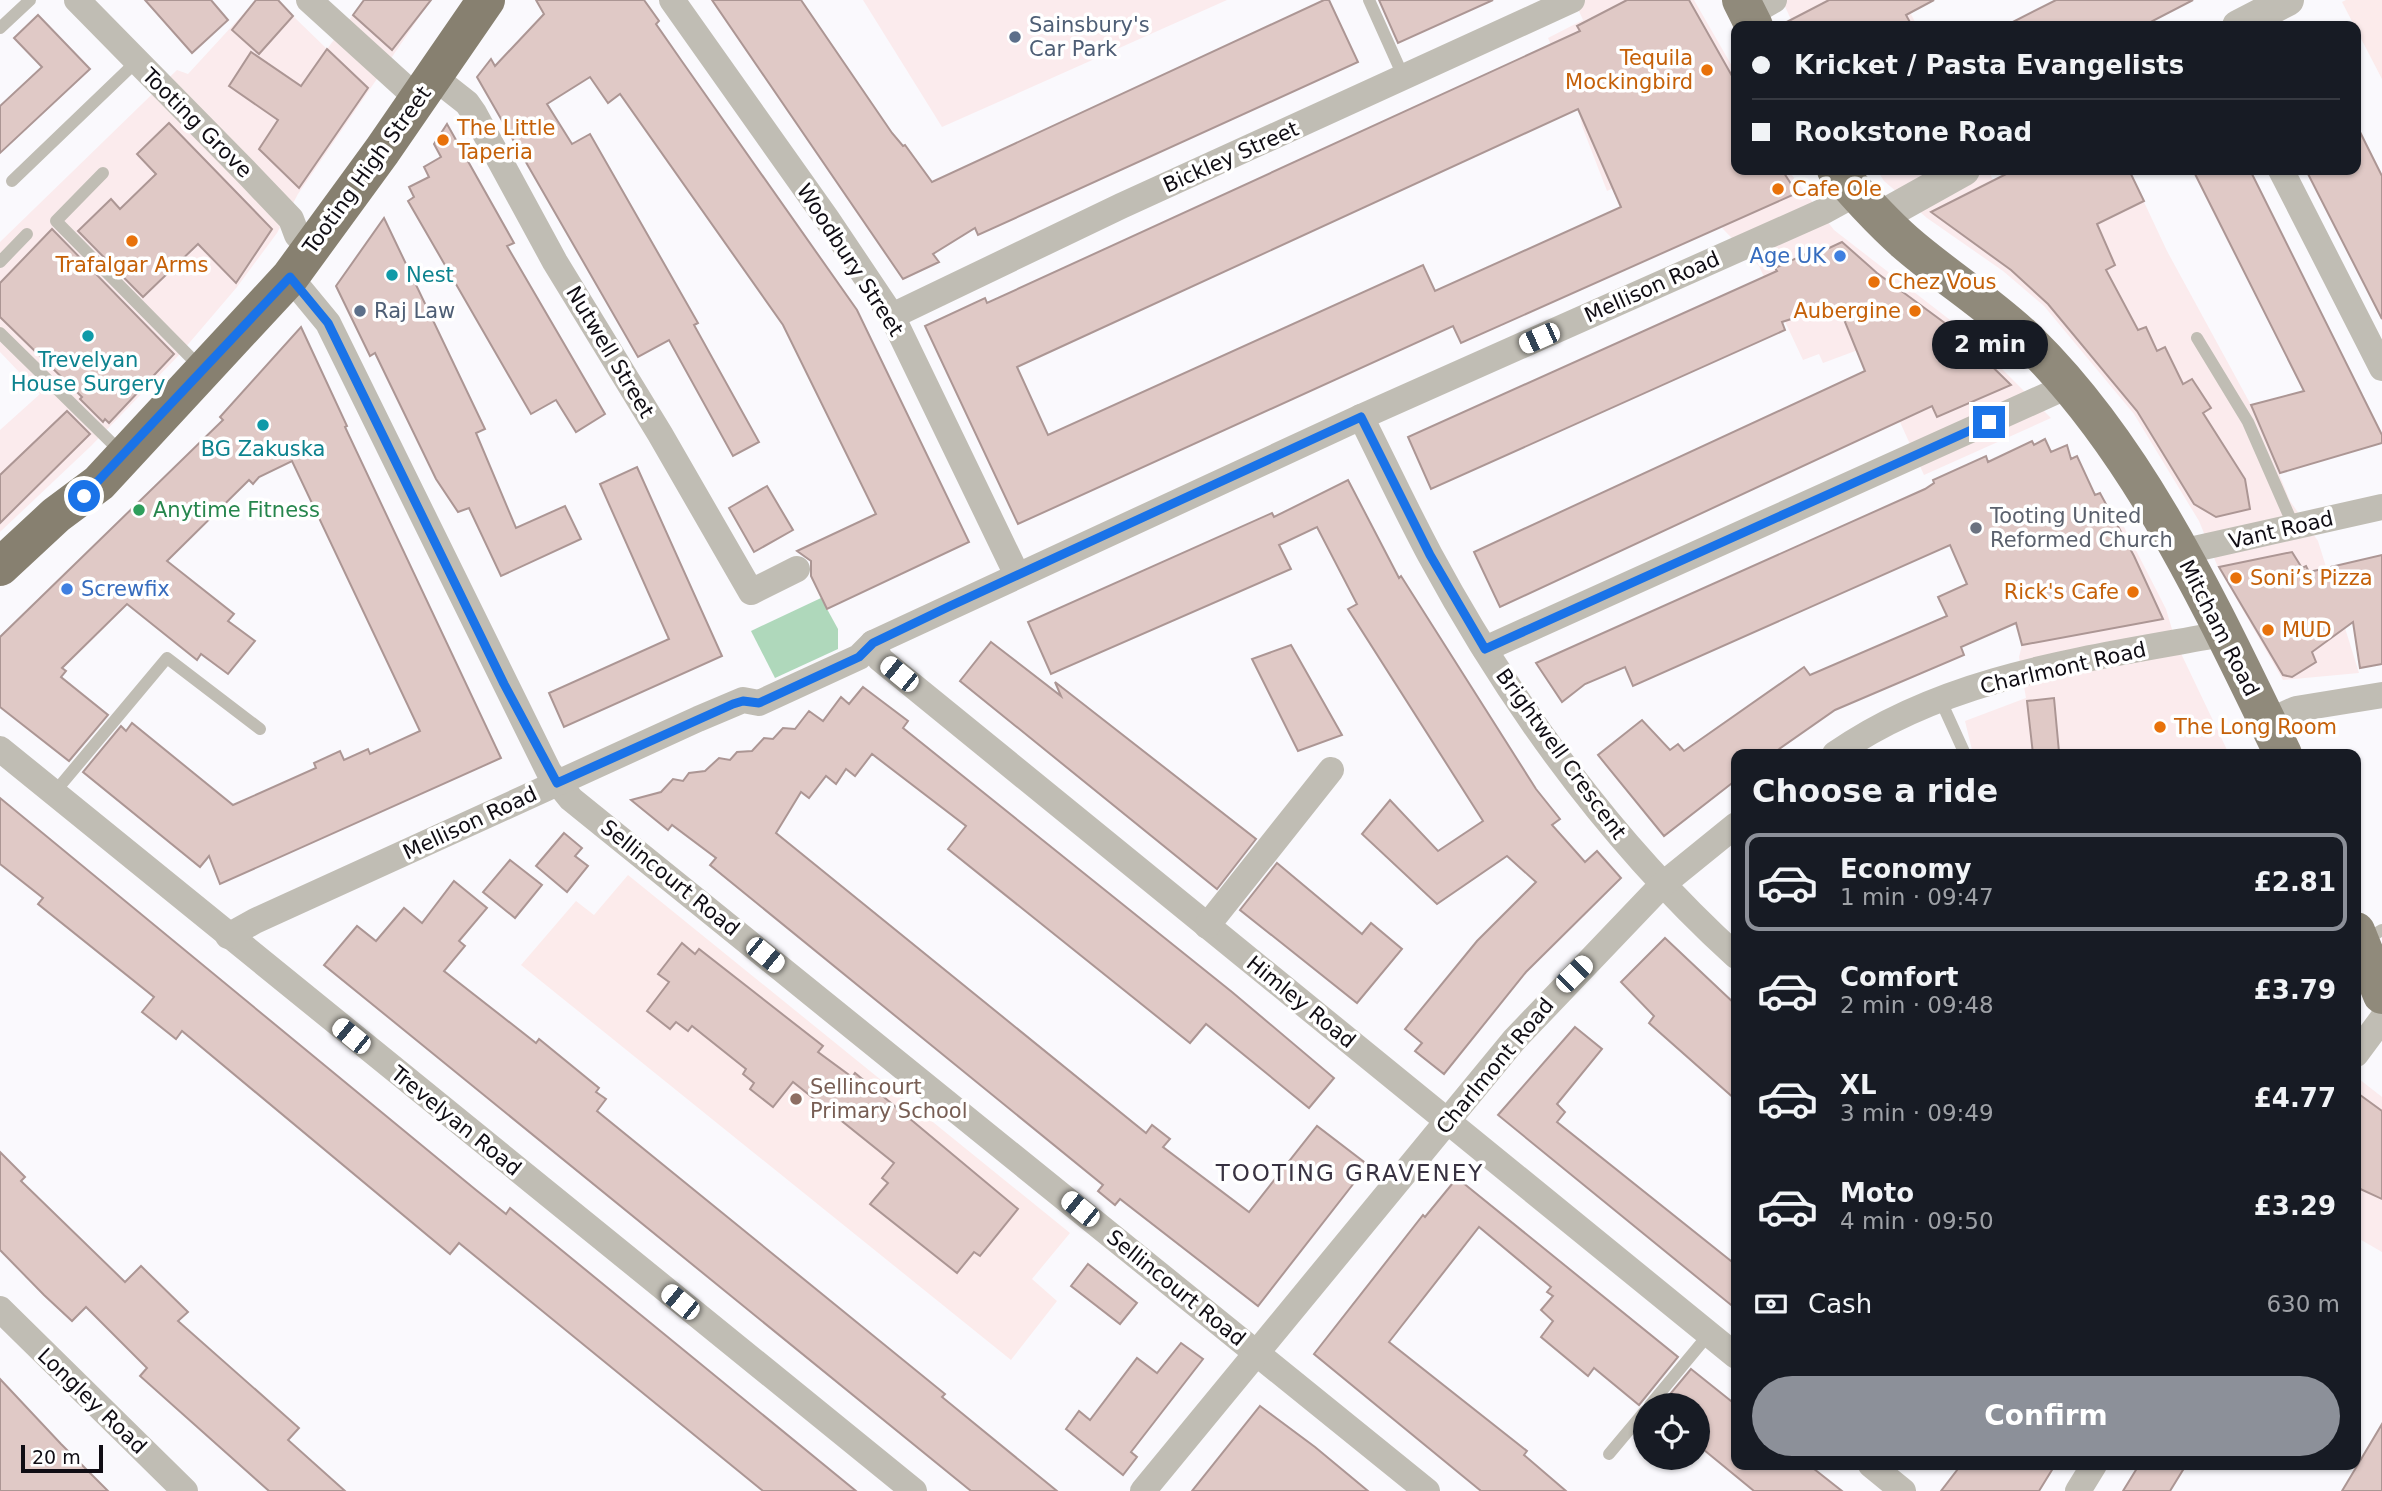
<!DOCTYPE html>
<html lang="en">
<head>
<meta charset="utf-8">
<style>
  :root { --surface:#171b24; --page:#20242c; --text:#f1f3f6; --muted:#9ea1a6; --line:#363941; --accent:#8c9099 }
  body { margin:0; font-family:"DejaVu Sans",sans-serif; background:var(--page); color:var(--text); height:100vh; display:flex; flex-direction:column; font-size:26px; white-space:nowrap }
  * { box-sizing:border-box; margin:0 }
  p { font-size:23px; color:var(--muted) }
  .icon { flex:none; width:38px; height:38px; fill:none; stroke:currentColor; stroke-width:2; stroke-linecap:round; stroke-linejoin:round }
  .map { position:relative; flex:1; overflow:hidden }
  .panel { position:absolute; left:1731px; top:749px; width:630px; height:721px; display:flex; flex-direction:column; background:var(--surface); border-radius:14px; box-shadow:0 2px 5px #0004 }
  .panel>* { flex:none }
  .hud { position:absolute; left:1731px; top:21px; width:630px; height:154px; border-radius:14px; box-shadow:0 2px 5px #0004; display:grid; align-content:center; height:154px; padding:0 21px; background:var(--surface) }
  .tools { position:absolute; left:1633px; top:1393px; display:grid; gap:14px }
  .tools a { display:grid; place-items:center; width:77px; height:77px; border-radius:50%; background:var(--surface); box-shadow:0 2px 5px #0004; font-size:35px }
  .scale { position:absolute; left:21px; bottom:18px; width:82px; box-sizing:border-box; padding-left:7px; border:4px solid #100d14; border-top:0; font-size:19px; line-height:24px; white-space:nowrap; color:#100d14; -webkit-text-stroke:5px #fff; paint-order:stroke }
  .end { position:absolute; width:32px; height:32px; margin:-16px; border:9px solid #1a73e8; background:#fff; box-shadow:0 0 0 4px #fff }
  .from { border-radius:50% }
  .bubble { position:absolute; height:49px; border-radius:24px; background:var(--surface); box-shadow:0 2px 5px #0004; font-size:23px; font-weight:800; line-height:49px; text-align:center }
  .car { position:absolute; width:21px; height:42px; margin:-21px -10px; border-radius:9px; box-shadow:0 0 5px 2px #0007; background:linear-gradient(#fff 24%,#345 0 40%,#fff 0 76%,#345 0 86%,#fff 0) }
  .hud b { display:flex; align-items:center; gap:24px; height:66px; font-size:26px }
  .hud b+b { border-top:2px solid var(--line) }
  .hud i { width:18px; height:18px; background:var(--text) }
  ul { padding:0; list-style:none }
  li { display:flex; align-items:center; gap:21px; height:98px; margin:0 14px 10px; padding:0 7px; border:4px solid transparent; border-radius:14px }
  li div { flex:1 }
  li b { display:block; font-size:26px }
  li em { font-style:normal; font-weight:800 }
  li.current { border-color:var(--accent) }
  li>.icon { width:63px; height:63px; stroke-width:1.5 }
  h2 { padding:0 21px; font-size:32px; line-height:84px }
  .pay { display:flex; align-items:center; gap:18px; height:77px; padding:0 21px; font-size:26px }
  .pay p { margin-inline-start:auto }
  .button { display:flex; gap:14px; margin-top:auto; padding:14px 21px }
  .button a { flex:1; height:80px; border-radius:42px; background:var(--accent); color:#fff; font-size:28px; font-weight:800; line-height:80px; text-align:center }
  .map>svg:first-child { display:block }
  .commercial { fill:#fbebed }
  .education { fill:#fcebeb }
  .green { fill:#afd8bb }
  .building { fill:#e0c9c6; stroke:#ac9694; stroke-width:2; fill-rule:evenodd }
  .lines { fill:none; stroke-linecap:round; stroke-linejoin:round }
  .service { stroke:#c0bdb4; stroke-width:12 }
  .minor { stroke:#c0bdb4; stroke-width:26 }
  .tertiary { stroke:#c0bdb4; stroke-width:32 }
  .primary { stroke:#908a7b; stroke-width:38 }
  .trunk { stroke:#878070; stroke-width:38 }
  .route { stroke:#1a73e8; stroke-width:9 }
  .service-dot { fill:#5c6f8a; stroke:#fff; stroke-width:2.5 }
  .food-dot { fill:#e8710a; stroke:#fff; stroke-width:2.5 }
  .shop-dot { fill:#3f7fe0; stroke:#fff; stroke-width:2.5 }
  .culture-dot { fill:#0f9aa8; stroke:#fff; stroke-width:2.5 }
  .leisure-dot { fill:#2e9e5b; stroke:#fff; stroke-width:2.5 }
  .worship-dot { fill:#6b7280; stroke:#fff; stroke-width:2.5 }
  .education-dot { fill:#8d6e63; stroke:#fff; stroke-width:2.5 }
  .labels { text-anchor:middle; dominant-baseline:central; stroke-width:7; stroke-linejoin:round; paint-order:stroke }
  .service-label { font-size:21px; fill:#4e5e75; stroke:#fff; text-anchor:start }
  .food-label { font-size:21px; fill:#c56008; stroke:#fff; text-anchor:start }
  .street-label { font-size:21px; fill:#100d14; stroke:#fff }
  .shop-label { font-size:21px; fill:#366cbe; stroke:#fff; text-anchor:end }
  .culture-label { font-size:21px; fill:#0d838f; stroke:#fff }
  .leisure-label { font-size:21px; fill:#27864d; stroke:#fff; text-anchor:start }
  .worship-label { font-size:21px; fill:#5b616d; stroke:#fff; text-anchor:start }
  .education-label { font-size:21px; fill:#785e54; stroke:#fff; text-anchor:start }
  .neighbourhood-label { font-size:23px; letter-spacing:2px; fill:#383241; stroke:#fff }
</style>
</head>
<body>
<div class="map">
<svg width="2382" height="1491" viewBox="0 0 2382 1491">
  <rect width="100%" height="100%" fill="#faf9fd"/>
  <g class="commercial">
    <path d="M256,0L293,16L327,49L364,0H431L298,194L277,233L237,287L179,355L91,446L0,532V430L40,394L0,352V242L177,70L188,74Z"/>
    <path d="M863,0H1227L942,127Z"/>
    <path d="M1574,0H1694L1736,73V170H1788L1834,230L1963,330L2051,418L1924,475L1866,347L1823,363L1819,354L1803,360L1759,266L1723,229L1687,155L1607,191L1582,126L1578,106L1548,38L1583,20Z"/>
    <path d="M1782,0H1904L1917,26H1794Z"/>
    <path d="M1877,170H1988L1993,180L2014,170H2129L2167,251L2251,405L2290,501L2318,541L2359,673L2283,680L2217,565L2199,521L2134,414L2044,306L2003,271L1927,218L1884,181Z"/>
    <path d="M2114,521H2121L2166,609L2176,643L2229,754H1973L1965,721L2026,698L2019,657L2022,645L2012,605Z"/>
    <path d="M2359,1079L2382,1097V1252L2356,1237V1087Z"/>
  </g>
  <g class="education">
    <path d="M2346,0H2382V79L2342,2Z"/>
    <path d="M628,875L1070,1233L1032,1279L1057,1301L1011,1360L521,965L576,901L594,915Z"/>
  </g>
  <path class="green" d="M821,598L838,629V649L775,678L751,631Z"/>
  <g class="building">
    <path d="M145,0H211L228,20L192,53Z"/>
    <path d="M256,0H278L293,16L259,54L232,30Z"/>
    <path d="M364,0H431L392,50L353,15Z"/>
    <path d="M536,0H644L659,21L656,24L681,60L857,310L969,542L827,609L811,576V561L797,551L876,514L783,325L620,94L608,103L590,77L547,104L572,144L590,134L698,323L694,325L759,442L733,456L669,340L638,357L477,77L491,59L495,66L544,14Z"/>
    <path d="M712,0H801L892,133L903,146L905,145L932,182L1324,0H1329L1358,62L978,235L975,228L933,254L939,262L903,279Z"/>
    <path d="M1379,0H1493L1398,43Z"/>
    <path d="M1627,0H1689L1736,83V170H1782L1797,193L1461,343L1453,326L1018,524L925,326L985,298L987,303L1580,31L1577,26ZM1578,109L1621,207L1435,291L1423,265L1048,435L1017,367Z"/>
    <path d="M1829,0H1934L1906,15L1912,26H1779Z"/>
    <path d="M2056,0H2193L2143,26H2005Z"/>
    <path d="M38,15L90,69L0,153V106L42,67L14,38Z"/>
    <path d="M327,49L368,88L299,188L259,149L278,120L229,86L251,52L301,86Z"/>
    <path d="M169,123L272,229L236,283L198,244L143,297L78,231L111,199L120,209L156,174L137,154Z"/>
    <path d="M447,124L514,243L507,246L605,414L576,432L556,400L531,414L408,201L414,197L409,187L429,177L424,167L441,157L434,144Z"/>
    <path d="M2356,124L2382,176V319L2306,170H2356Z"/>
    <path d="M2014,170H2129L2144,201L2097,224L2115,265L2106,270L2138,330L2146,327L2157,351L2165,347L2183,384L2192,379L2211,408L2203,413L2245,479L2250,509L2216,517L2194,504L2137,411L2048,304L2011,270L1931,212Z"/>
    <path d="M2193,170H2250L2382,435V443L2280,473L2251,405L2304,391Z"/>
    <path d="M384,218L485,429L476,433L516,528L565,506L581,539L501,576L469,508L458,512L436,479L375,353L370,356L336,286Z"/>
    <path d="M52,229L174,354L109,423L105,419L103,422L80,399L82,397L0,317V283Z"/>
    <path d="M1842,242L1877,273L1957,332L2011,385L1937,417L1932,406L1500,607L1474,552L1865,371L1841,312L1836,314L1832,306L1782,322L1785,330L1431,489L1408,437L1777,271L1775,268L1810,252L1812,256Z"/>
    <path d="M301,327L347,426L345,427L501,758L220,884L209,856L200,867L83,772L121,726L126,731L132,723L233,805L316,768L314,763L340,751L344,760L368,749L370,754L420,731L292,461L259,477L253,484L249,480L167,561L234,614L228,621L255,641L228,674L201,654L197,660L127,604L62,668L66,671L61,677L108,715L69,761L0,707V637L223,420L220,417Z"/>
    <path d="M67,411L90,434L0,523V475Z"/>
    <path d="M2045,439L2051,452L2067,445L2071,459L2077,456L2095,495L2100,493L2134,556L2163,619L2022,645L2016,623L1961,647L1964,655L1835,710L1772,754H1736V780L1664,836L1598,755L1642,720L1670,750L1678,744L1684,751L1804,667L1810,675L1947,616L1938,597L1967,584L1950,545L1633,686L1625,667L1585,684L1562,702L1536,663L1925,489L1934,483L1933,480L1986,456L1988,462L2032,441L2034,445Z"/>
    <path d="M637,467L722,656L564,727L549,693L669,639L600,484Z"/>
    <path d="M1348,480L1399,578L1401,576L1536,789L1560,819L1552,825L1585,862L1597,851L1621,878L1526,972L1444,1074L1415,1051L1422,1043L1405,1029L1477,941L1536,882L1507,856L1437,904L1362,834L1390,800L1438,851L1483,821L1348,609L1357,604L1317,527L1279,545L1291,569L1051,674L1028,622L1272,513L1274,517Z"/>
    <path d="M767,486L793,530L754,552L729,508Z"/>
    <path d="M2292,552L2302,568L2306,566L2309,572L2382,555V664L2360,668L2353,622L2312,652L2316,662L2292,677L2283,675L2219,567Z"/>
    <path d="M991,642L1061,696L1055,682L1256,839L1217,889L960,681Z"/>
    <path d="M1291,645L1342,735L1298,751L1252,659Z"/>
    <path d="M863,687L908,721L903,728L1232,992L1334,1078L1309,1108L1206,1024L1190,1043L948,849L966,826L872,754L855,776L846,769L836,784L826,776L809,798L801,792L776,833L1146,1133L1152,1125L1170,1139L1163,1147L1249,1212L1317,1126L1368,1165L1258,1306L1120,1199L1115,1205L1098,1191L1103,1185L710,865L716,858L672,825L668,830L631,800L661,792L673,779L683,781L689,773L705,771L719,758L730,760L737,752L752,751L764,738L773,739L783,728L795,729L809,711L823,721L841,697L849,704Z"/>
    <path d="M2054,698L2059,752L2033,754L2027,701Z"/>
    <path d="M0,798L476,1190L506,1214L510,1208L856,1491H763L459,1243L450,1254L182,1031L176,1039L142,1012L154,997L38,904L43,898L0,864Z"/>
    <path d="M564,833L582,848L575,856L588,866L567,892L536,866Z"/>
    <path d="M510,860L542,885L515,918L483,892Z"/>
    <path d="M1277,863L1362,934L1371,923L1402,949L1357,1003L1240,910Z"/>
    <path d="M454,881L487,908L459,941L465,946L444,971L536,1043L539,1039L599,1088L596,1092L606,1099L597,1111L945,1394L942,1397L1057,1491H971L324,965L357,926L376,941L404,908L422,923Z"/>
    <path d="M1665,938L1736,1005V1100L1649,1023L1654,1016L1621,982Z"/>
    <path d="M682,943L695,954L699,949L823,1046L818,1052L852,1077L855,1073L1018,1209L980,1256L974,1252L957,1273L870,1204L888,1183L882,1178L894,1163L793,1082L773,1107L750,1089L754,1083L743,1074L746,1069L692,1026L688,1031L676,1022L670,1029L647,1011L669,982L658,974Z"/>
    <path d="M1575,1027L1602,1049L1557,1104L1565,1112L1557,1122L1736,1265V1309L1498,1115Z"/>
    <path d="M2356,1092L2382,1111V1199L2356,1187Z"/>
    <path d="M0,1152L25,1177L21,1181L125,1282L141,1266L188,1312L178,1321L299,1428L288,1440L345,1491H269L140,1376L147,1368L86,1307L72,1321L44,1295L0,1250Z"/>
    <path d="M1457,1178L1678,1357L1639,1405L1594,1368L1588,1376L1541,1337L1553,1321L1541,1310L1553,1296L1547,1292L1551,1287L1479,1227L1389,1342L1527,1451L1524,1455L1566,1491H1481L1314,1354L1423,1215L1425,1217Z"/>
    <path d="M1088,1264L1137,1303L1120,1324L1071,1286Z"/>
    <path d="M1181,1343L1203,1359L1131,1452L1137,1457L1123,1475L1066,1429L1079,1411L1090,1420L1137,1358L1157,1373Z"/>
    <path d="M1691,1369L1736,1405V1465H1809L1842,1491H1754L1698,1445V1405H1661Z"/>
    <path d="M0,1379L61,1444L108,1491H0Z"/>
    <path d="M1260,1406L1315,1447L1368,1491H1192Z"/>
    <path d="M2382,1424V1491H2342L2354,1471Z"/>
    <path d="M1961,1465H2055L2039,1491H1941Z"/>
    <path d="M2139,1465H2186L2170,1491H2123Z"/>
  </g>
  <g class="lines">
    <g class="service">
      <path d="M1369,0L1404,78"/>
      <path d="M0,28L30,0"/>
      <path d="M103,173L56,221L202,369"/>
      <path d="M12,181L136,62"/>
      <path d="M0,262L27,234"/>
      <path d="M0,333L122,453"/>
      <path d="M2197,338L2248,422L2294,527"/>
      <path d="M1940,699L1965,754"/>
      <path d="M54,793L167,658L260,729"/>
      <path d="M2363,941L2382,930"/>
      <path d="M1650,1405L1709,1334"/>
      <path d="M1609,1454L1645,1411"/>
    </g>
    <g class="minor">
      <path d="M77,0L249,175L291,219L297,235L311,249"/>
      <path d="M309,0L418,99"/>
      <path d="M672,0L827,219L892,316L1017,575"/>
      <path d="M1748,15L1774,0"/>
      <path d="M434,77L467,103L474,113L555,262L660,434L751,592L797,569"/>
      <path d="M2281,170L2382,368"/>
      <path d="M290,277L328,323L549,772L571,799L1427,1491"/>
      <path d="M892,316L1121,206L1572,0"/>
      <path d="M1361,417C1384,463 1406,510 1430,555C1510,703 1612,843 1736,956"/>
      <path d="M2181,552L2382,507"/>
      <path d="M873,643L880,659L1736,1356"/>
      <path d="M1485,649L2068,386"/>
      <path d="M2267,722L2296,709L2382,695"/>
      <path d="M0,749L914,1491"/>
      <path d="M1835,754C1948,675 2089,659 2222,634"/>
      <path d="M1207,926L1331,770"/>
      <path d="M228,936L255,921L698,719L743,700L759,703L859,657L873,643L1361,417L1824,211L1857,193"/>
      <path d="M2356,1054L2382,1019"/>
      <path d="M0,1309L185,1491"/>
      <path d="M1871,1465L1903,1491"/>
      <path d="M1143,1491L1514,1040L1662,885L1736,825"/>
      <path d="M2078,1491L2094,1465"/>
    </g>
    <g class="tertiary">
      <path d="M2238,26L2288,0"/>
      <path d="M1878,218L1964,170"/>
    </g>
    <g class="primary">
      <path d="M1741,0L1754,26"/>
      <path d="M1836,170C1858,195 1880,220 1905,242C1945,277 1991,305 2029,342C2142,453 2214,613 2283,754"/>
      <path d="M2356,931L2382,995"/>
    </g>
    <path class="trunk" d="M0,567L56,515L99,483L290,277L382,151L486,0"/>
  </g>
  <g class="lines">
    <path class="route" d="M84,496L290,277L328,323L504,684L557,783L733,704L743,701L759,703L859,657L873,643L948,607L1361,417L1430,555L1485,649L1989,422"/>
  </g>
  <g class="service-dot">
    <circle cx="1015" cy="37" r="7"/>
    <circle cx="360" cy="311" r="7"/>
  </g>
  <g class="food-dot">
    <circle cx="1707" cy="70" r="7"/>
    <circle cx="443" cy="140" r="7"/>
    <circle cx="1778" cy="189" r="7"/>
    <circle cx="132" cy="241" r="7"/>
    <circle cx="1874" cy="282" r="7"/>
    <circle cx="1915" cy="311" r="7"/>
    <circle cx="2236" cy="578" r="7"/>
    <circle cx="2133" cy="592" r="7"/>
    <circle cx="2268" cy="630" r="7"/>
    <circle cx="2160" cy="727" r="7"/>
  </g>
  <g class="shop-dot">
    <circle cx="1840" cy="256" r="7"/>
    <circle cx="67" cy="589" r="7"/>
  </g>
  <g class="culture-dot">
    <circle cx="392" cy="275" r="7"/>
    <circle cx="88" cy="336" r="7"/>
    <circle cx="263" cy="425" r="7"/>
  </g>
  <circle class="leisure-dot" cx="139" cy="510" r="7"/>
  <circle class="worship-dot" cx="1976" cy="528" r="7"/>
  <circle class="education-dot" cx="796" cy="1099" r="7"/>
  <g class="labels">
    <g class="service-label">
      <text x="1029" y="25">Sainsbury's<tspan x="1029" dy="24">Car Park</tspan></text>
      <text x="374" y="311">Raj Law</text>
    </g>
    <g class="food-label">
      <text x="1693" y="58" text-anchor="end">Tequila<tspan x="1693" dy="24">Mockingbird</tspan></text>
      <text x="457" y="128">The Little<tspan x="457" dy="24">Taperia</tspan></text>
      <text x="1792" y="189">Cafe Ole</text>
      <text x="132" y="265" text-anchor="middle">Trafalgar Arms</text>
      <text x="1888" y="282">Chez Vous</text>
      <text x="1901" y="311" text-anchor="end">Aubergine</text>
      <text x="2250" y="578">Soni’s Pizza</text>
      <text x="2119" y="592" text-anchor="end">Rick's Cafe</text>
      <text x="2282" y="630">MUD</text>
      <text x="2174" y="727">The Long Room</text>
    </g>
    <g class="street-label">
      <text transform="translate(197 123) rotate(45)">Tooting Grove</text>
      <text transform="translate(1231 157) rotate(-24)">Bickley Street</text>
      <text transform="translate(367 170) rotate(-54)">Tooting High Street</text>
      <text transform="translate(850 260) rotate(57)">Woodbury Street</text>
      <text transform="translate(1652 287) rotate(-24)">Mellison Road</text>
      <text transform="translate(610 352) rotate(59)">Nutwell Street</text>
      <text transform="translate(2281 530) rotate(-13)">Vant Road</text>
      <text transform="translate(2219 628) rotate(63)">Mitcham Road</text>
      <text transform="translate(2063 668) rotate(-13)">Charlmont Road</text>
      <text transform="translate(1561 754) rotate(54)">Brightwell Crescent</text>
      <text transform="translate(470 823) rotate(-25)">Mellison Road</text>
      <text transform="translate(670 878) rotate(39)">Sellincourt Road</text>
      <text transform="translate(1301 1002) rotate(39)">Himley Road</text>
      <text transform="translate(1495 1066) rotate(-50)">Charlmont Road</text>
      <text transform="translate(456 1121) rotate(39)">Trevelyan Road</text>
      <text transform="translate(1176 1288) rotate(39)">Sellincourt Road</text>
      <text transform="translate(92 1401) rotate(44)">Longley Road</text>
    </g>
    <g class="shop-label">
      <text x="1826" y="256">Age UK</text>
      <text x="81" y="589" text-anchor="start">Screwfix</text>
    </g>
    <g class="culture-label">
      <text x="406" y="275" text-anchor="start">Nest</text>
      <text x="88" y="360">Trevelyan<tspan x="88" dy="24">House Surgery</tspan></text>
      <text x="263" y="449">BG Zakuska</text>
    </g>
    <g class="leisure-label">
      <text x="153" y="510">Anytime Fitness</text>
    </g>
    <g class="worship-label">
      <text x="1990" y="516">Tooting United<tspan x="1990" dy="24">Reformed Church</tspan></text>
    </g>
    <g class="education-label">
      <text x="810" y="1087">Sellincourt<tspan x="810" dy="24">Primary School</tspan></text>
    </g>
    <g class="neighbourhood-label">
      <text x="1350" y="1173">TOOTING GRAVENEY</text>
    </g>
  </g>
</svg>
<div class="tools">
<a><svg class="icon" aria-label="locate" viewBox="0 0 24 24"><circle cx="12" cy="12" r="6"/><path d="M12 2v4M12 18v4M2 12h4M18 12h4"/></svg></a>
</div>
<div class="scale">20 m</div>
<i class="end from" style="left:84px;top:496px"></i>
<i class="end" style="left:1989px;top:422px"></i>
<div class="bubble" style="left:1932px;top:320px;width:116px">2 min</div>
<i class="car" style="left:1539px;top:338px;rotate:246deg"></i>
<i class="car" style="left:899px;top:674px;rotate:309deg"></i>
<i class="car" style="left:765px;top:955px;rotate:129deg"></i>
<i class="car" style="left:1574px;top:974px;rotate:45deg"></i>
<i class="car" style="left:351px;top:1036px;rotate:309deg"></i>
<i class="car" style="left:1080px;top:1209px;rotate:309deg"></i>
<i class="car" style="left:680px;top:1302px;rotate:309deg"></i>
<div class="hud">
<b><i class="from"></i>Kricket / Pasta Evangelists</b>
<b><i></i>Rookstone Road</b>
</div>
<section class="panel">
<h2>Choose a ride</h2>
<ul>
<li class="current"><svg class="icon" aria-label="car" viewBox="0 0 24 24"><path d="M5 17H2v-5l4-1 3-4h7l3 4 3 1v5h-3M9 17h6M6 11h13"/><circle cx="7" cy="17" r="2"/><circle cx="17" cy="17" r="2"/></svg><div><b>Economy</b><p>1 min · 09:47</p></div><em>£2.81</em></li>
<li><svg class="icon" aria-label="car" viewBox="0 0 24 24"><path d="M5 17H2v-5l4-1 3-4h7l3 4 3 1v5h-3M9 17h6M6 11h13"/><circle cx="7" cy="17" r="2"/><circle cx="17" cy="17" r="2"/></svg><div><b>Comfort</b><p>2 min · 09:48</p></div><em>£3.79</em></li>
<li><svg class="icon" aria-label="car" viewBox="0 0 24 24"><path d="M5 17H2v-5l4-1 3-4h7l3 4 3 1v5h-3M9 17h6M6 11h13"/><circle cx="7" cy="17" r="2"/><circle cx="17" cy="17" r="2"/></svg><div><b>XL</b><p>3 min · 09:49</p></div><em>£4.77</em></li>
<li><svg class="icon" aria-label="car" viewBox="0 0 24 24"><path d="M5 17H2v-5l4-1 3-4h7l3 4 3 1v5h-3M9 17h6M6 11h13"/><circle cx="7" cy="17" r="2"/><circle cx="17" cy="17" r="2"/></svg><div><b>Moto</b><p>4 min · 09:50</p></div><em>£3.29</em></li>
</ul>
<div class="pay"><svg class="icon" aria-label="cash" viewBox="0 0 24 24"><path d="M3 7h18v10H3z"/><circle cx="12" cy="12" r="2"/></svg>Cash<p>630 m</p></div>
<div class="button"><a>Confirm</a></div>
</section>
</div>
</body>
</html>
